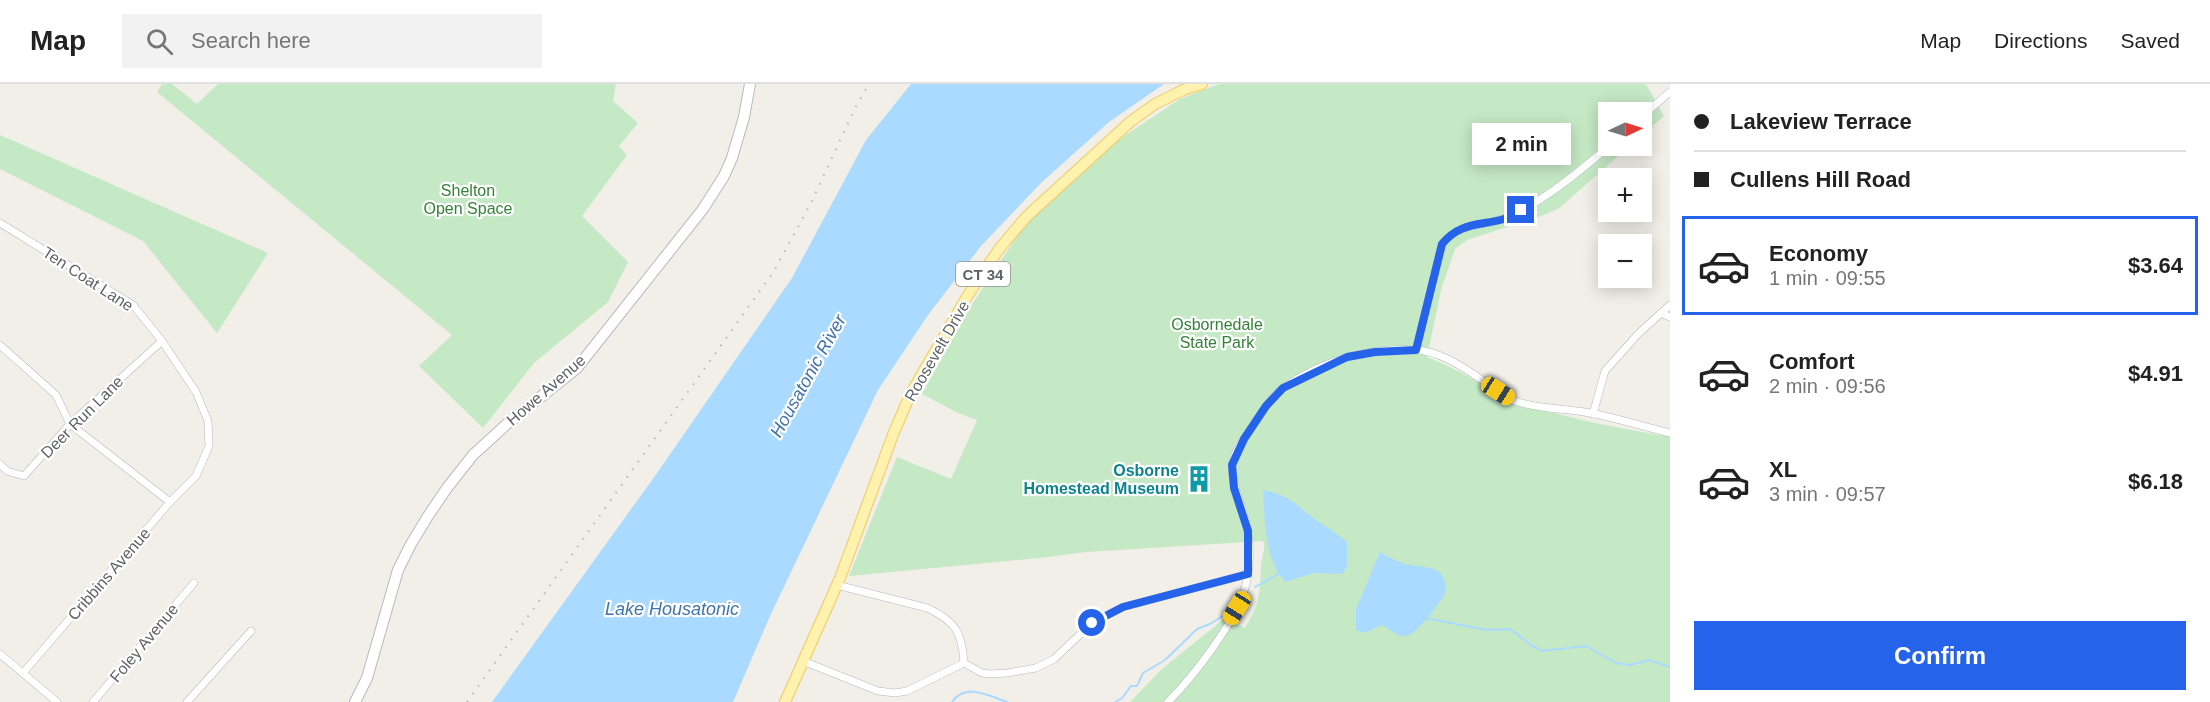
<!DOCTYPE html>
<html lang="en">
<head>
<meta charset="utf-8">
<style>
  :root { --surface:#fff; --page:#f2f2f2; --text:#222; --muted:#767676; --line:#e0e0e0; --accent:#2563eb }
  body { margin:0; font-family:Helvetica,sans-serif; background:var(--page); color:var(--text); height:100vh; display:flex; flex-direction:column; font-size:22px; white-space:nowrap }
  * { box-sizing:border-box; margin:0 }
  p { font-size:20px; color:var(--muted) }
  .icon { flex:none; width:33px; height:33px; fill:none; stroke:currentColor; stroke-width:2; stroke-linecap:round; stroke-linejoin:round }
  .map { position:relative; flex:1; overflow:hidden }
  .side { display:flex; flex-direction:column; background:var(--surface); width:540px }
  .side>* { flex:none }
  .hud { display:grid; align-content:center; height:132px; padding:0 24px; background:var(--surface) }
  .needle { width:39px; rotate:86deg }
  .buttons { position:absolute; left:1598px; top:18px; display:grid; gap:12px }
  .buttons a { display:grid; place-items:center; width:54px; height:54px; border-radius:0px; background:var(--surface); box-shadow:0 3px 15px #0003; font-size:30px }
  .end { position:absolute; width:27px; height:27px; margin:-14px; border:8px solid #2563eb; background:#fff; box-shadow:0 0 0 3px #fff }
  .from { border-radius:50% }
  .bubble { position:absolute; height:42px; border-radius:0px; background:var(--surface); box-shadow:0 3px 15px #0003; font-size:20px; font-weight:700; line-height:42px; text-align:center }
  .car { position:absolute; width:18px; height:36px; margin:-18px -9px; border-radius:8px; box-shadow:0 0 4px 2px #0007; background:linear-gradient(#f5c518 24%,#345 0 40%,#f5c518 0 76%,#345 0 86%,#f5c518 0) }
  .hud b { display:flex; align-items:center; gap:21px; height:57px; font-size:22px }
  .hud b+b { border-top:2px solid var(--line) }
  .hud i { width:15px; height:15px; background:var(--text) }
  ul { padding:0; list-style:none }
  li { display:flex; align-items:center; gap:18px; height:99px; margin:0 12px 9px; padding:0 12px; border:3px solid transparent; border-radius:0px }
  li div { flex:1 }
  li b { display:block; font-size:22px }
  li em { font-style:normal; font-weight:700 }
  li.active { border-color:var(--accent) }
  li>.icon { width:54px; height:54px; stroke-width:1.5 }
  .primary-button { display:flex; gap:12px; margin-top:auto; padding:12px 24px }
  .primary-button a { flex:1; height:69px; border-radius:0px; background:var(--accent); color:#fff; font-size:24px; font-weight:700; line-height:69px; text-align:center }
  header { display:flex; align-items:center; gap:36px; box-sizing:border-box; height:84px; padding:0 30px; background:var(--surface); border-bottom:2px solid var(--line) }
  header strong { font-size:28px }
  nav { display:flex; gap:33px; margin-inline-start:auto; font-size:21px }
  .search { width:420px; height:54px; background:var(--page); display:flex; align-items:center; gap:15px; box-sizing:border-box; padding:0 21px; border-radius:0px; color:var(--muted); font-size:22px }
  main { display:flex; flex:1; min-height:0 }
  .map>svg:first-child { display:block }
  .green { fill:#c5e8c5 }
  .water { fill:#aadaff }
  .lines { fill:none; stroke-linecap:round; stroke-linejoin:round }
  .stream { stroke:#aadaff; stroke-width:2 }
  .minor-casing { stroke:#b5b8bc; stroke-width:8 }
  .secondary-casing { stroke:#b6babf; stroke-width:12 }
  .primary-casing { stroke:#f2c960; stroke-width:12 }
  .minor { stroke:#fff; stroke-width:7 }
  .secondary { stroke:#fff; stroke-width:10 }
  .primary { stroke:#fff2af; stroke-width:10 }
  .rail { stroke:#b6b7b8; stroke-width:2; stroke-dasharray:1.5 8; stroke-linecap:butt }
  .route { stroke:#2563eb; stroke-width:8 }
  .labels { text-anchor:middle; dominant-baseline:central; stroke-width:4.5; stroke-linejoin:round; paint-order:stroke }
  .shield { fill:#fff; stroke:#8f9295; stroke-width:1.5 }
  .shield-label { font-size:15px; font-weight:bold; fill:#5f6368 }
  .park-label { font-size:16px; fill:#348238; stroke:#fff }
  .street-label { font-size:16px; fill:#5f6368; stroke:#fff }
  .culture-label { font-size:16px; font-weight:bold; fill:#0d838f; stroke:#fff; text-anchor:end }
  .water-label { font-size:18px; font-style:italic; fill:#4174aa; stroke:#fff }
</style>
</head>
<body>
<header>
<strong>Map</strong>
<div class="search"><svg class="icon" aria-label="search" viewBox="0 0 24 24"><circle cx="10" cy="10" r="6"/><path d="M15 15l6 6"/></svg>Search here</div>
<nav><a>Map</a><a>Directions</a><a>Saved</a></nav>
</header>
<main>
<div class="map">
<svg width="1670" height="618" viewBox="0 0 1670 618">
  <rect width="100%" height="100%" fill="#f1efe8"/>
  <g class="green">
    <path d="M162,0H172L197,20L218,0H616L613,17L638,39L619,62L627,71L582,132L628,178L608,218L534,279L483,344L419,282L452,251L157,8Z"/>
    <path d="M1219,0H1646L1664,32L1641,52V28H1608V62H1630L1558,125L1541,132L1467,156L1455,165L1441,206L1427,273C1461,286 1492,308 1527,320C1573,337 1622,344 1670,353V618H1130L1162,585L1225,534L1245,544C1260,520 1260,508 1261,480C1262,472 1266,465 1263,457L1086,468L1040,474L849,492L897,373L951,395L977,336L958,329L922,310L971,222L1013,158L1029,137L1112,60L1180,15Z"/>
    <path d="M0,51L268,169L217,249L143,157L0,85Z"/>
  </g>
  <g class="water">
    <path d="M911,0H1164L1109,38L1042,98L981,162L928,231L878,306L770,532L733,618H492L655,392L792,194L866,56Z"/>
    <path d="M1263,406C1289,411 1296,421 1316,436C1326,443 1337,449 1347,458V483L1342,490L1314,489L1285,498C1264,473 1265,437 1263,406Z"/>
    <path d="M1380,468C1388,473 1396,477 1405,480C1415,483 1434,481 1441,490C1445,494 1448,506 1444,511C1438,521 1417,550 1407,552C1396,553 1390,545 1382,541L1365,549L1356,546V525Z"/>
  </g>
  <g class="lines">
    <g class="stream">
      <path d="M1255,503L1280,489"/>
      <path d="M1425,534L1487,546L1510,545L1531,561L1542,567L1586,562L1616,579L1630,581L1649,576L1670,583"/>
      <path d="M952,618C966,598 989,612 1007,618"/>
      <path d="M1115,618L1122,614L1131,602H1137L1143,589L1165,576L1197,545L1210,540L1229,528"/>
    </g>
    <defs>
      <g id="minor">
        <path d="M1641,33L1670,8"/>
        <path d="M0,139L133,221L162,257L196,308L208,337L209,362L196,392L170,418L23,589"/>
        <path d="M1661,229L1670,233"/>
        <path d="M0,261L56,311L70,340L170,418"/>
        <path d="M1416,266L1442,160C1462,136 1482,144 1508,133C1545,116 1579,88 1609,62"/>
        <path d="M1593,330L1605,287L1639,249L1670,221"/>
        <path d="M0,380L7,387L24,392L70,340L162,257"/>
        <path d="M837,501L927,524C956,537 962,549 964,579"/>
        <path d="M0,570L57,618"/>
        <path d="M803,577L878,607L895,609L907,607L964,579L982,589L990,590L1007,589L1036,584L1054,575L1092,539L1123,523L1248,490"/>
        <path d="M93,618L194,499"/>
        <path d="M187,618L251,547"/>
        <path d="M1168,618C1192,594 1234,540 1244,507C1251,486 1251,457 1245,435C1241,417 1232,403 1232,383C1233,369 1244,354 1252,343C1261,330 1270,314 1283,304C1320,277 1370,263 1415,266C1445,267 1472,290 1496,305C1502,309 1508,314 1515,317C1541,326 1569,324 1595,330C1620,335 1645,343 1670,349"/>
      </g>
      <path id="secondary" d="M355,618L367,594L398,486L411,460L428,432L447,404L473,371L508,339L577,284L703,125L724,92L732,74L744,33L750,0"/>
      <path id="primary" d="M785,618L840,494L894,348L911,309L968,211L999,165L1026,133L1130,38L1155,20L1183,6L1202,0"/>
    </defs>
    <use href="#minor" class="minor-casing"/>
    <use href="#secondary" class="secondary-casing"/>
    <use href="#primary" class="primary-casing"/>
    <use href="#minor" class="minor"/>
    <use href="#secondary" class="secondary"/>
    <use href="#primary" class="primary"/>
    <path class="rail" d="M467,618L774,187L811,119L855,24L869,0"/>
  </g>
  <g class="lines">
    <path class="route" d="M1092,539L1123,523L1248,490V447L1234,404L1232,381L1244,355L1266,322L1283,304L1347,273L1375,268L1416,266L1442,160C1460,138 1479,142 1504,135C1510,133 1516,129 1521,126"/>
  </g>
  <defs>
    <symbol id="building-bare" viewBox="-9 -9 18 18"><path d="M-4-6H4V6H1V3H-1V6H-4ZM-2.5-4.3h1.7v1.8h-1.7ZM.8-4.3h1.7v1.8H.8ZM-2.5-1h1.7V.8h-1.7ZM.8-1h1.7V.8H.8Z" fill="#0f9aa8" stroke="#fff" stroke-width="2.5" paint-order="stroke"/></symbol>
  </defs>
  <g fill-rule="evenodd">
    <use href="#building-bare" x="1180" y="376" width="38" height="38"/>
  </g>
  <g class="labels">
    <rect class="shield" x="956" y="178" width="54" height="24" rx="4.5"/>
    <g class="shield-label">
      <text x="983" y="190">CT 34</text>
    </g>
    <g class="park-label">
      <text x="468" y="106">Shelton<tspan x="468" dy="18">Open Space</tspan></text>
      <text x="1217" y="240">Osbornedale<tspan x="1217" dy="18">State Park</tspan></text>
    </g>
    <g class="street-label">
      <text transform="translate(88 195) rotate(33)">Ten Coat Lane</text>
      <text transform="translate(937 267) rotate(-60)">Roosevelt Drive</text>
      <text transform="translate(546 306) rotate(-41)">Howe Avenue</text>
      <text transform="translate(82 333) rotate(-45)">Deer Run Lane</text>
      <text transform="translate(109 490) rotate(-49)">Cribbins Avenue</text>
      <text transform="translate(144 559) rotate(-50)">Foley Avenue</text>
    </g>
    <g class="culture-label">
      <text x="1179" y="386">Osborne<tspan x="1179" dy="18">Homestead Museum</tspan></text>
    </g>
    <g class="water-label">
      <text transform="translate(808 292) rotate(-61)">Housatonic River</text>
      <text x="672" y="525">Lake Housatonic</text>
    </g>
  </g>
</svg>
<div class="buttons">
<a><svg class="needle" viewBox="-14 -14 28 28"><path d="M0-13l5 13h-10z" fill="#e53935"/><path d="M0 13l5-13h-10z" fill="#767676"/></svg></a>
<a>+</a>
<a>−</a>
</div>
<i class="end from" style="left:1092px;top:539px"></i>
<i class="end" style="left:1521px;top:126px"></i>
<div class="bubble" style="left:1472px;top:39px;width:99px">2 min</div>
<i class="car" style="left:1498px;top:307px;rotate:122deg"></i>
<i class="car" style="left:1237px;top:524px;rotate:212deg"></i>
</div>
<section class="side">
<div class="hud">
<b><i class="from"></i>Lakeview Terrace</b>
<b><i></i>Cullens Hill Road</b>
</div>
<ul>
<li class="active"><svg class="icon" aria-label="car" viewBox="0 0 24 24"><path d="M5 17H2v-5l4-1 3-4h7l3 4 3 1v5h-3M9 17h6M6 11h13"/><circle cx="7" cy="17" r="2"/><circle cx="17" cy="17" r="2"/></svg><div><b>Economy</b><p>1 min · 09:55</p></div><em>$3.64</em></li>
<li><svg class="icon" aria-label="car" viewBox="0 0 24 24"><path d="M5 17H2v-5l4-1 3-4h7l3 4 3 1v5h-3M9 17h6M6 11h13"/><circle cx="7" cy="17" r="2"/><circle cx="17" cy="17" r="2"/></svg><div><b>Comfort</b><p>2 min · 09:56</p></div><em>$4.91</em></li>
<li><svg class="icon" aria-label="car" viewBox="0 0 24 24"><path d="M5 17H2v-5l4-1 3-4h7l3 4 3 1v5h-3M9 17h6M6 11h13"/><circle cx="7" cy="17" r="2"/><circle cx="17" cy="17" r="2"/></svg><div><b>XL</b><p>3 min · 09:57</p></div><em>$6.18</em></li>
</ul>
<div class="primary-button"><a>Confirm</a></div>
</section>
</main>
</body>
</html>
